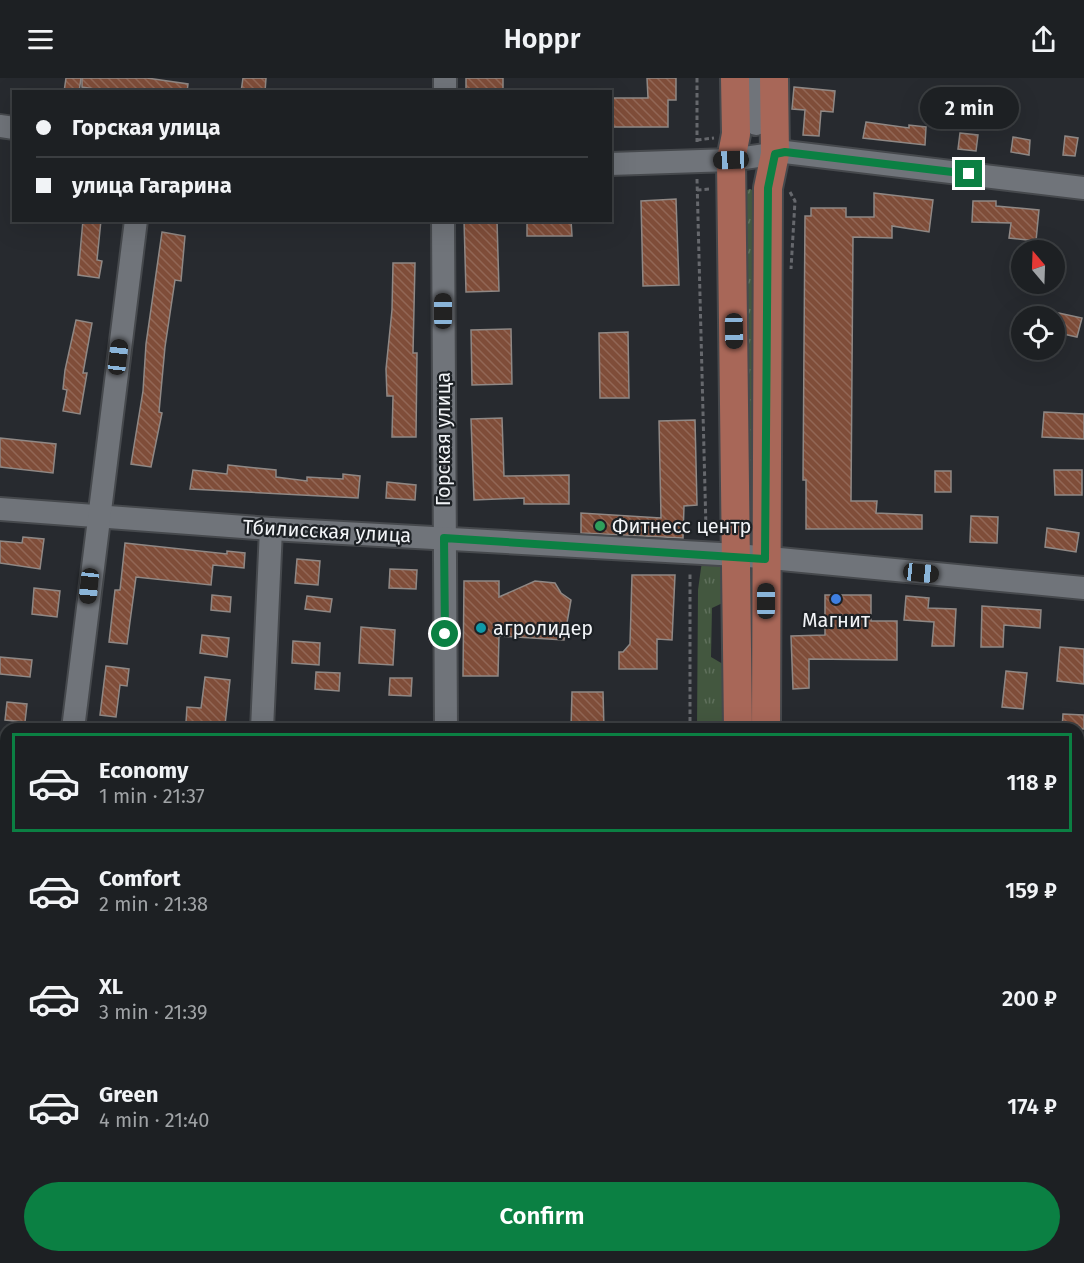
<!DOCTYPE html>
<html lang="en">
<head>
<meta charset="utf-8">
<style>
  :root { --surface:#1d2023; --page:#25282b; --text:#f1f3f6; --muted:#a0a3a6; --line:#3b3e41; --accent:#0b8043 }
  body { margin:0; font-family:"Fira Sans",sans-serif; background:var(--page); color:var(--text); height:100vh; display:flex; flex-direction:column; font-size:22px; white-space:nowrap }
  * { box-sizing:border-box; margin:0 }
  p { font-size:20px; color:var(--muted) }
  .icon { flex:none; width:33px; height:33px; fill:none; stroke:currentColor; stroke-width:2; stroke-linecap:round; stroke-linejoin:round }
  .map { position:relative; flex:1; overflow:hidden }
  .side { position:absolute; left:0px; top:645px; width:1084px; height:540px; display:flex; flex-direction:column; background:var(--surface); border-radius:18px 18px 0 0; box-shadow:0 6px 24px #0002,0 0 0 2px var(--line) }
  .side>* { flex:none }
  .guide { position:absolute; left:12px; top:12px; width:600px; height:132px; border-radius:0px; box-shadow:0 6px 24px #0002,0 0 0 2px var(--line); display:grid; align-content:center; height:132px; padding:0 24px; background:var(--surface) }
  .needle { width:39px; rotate:341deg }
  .controls { position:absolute; left:1011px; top:162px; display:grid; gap:12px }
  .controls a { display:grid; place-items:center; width:54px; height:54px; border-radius:50%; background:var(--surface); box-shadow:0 6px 24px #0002,0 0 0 2px var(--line); font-size:30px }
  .end { position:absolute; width:27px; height:27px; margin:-14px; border:8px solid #0b8043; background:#fff; box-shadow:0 0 0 3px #fff }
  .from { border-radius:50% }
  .bubble { position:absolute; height:42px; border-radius:21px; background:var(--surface); box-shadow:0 6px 24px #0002,0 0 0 2px var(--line); font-size:20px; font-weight:600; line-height:42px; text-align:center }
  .car { position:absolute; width:18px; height:36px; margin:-18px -9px; border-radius:8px; box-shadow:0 0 4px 2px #0007; background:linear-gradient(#222 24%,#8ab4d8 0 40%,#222 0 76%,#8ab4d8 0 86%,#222 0) }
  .guide b { display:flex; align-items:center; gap:21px; height:57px; font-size:22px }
  .guide b+b { border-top:2px solid var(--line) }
  .guide i { width:15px; height:15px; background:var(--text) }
  ul { padding:10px 0 0; list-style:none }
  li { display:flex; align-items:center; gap:18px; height:99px; margin:0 12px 9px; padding:0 12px; border:3px solid transparent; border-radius:0px }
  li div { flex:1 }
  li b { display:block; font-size:22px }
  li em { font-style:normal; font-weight:600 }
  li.selected { border-color:var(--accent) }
  li>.icon { width:54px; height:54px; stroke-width:1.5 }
  .action { display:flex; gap:12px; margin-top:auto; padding:12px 24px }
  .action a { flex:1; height:69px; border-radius:36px; background:var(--accent); color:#fff; font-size:24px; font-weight:600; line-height:69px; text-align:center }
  header { display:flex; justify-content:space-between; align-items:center; height:78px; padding:0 24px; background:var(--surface); font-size:27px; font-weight:600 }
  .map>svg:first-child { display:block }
  .medical { fill:#372d3d }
  .grass { fill:url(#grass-tufts) }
  .building { fill:url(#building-back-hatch); stroke:#8f8885; stroke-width:1.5 }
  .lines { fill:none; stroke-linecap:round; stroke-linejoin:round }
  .minor-casing { stroke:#46494d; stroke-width:26 }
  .major-casing { stroke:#46494d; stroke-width:32 }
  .path { stroke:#66686d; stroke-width:3; stroke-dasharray:4.5 3; stroke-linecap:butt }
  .minor { stroke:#70747a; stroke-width:22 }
  .major { stroke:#a86758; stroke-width:28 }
  .route { stroke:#0b8043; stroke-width:8 }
  .leisure-dot { fill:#2e9e5b; stroke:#1d2125; stroke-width:2 }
  .shop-dot { fill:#3f7fe0; stroke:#1d2125; stroke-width:2 }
  .culture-dot { fill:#0f9aa8; stroke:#1d2125; stroke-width:2 }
  .labels { text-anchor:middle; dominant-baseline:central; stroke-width:4.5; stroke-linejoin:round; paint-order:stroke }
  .street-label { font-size:20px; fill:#f2f4f7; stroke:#1d2125 }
  .poi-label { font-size:20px; fill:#f2f4f7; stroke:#1d2125; text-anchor:start }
</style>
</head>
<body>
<header><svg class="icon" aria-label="menu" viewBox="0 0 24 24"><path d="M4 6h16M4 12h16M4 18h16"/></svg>Hoppr<svg class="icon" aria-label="share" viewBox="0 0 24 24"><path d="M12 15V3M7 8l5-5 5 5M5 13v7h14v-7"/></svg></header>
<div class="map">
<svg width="1084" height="1185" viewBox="0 0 1084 1185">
  <defs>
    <pattern id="grass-tufts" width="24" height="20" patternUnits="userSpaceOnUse" patternTransform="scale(1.5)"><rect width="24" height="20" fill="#43573f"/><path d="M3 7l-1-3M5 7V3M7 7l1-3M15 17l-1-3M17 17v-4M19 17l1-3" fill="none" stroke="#5f705c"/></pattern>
    <pattern id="building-back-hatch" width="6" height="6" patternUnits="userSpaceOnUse" patternTransform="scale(1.5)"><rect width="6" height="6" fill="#7f4d39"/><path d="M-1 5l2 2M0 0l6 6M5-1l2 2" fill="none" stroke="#926756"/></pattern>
  </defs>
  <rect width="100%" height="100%" fill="#272a2f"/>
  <path class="medical" d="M0,932L6,933V1179H432V1185H0Z"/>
  <g class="grass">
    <path d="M750,111L755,113L754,446H750L745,113Z"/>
    <path d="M702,483L719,487L730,506L729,522L712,530L711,579L728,589L727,651H697L698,512Z"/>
  </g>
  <g class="building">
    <path d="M66,0H81L79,14H64Z"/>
    <path d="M82,0H147L188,6L187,14H114L82,9Z"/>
    <path d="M243,0H266L265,14H241Z"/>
    <rect x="466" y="0" width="37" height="14"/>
    <path d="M647,0H676V22H668V49H610V20H648Z"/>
    <path d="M794,9L835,13L833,34L821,33L819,58L803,57L805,32L792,31Z"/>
    <path d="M866,44L909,50V47L926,49L925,67L863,60Z"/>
    <path d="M960,55L978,57L976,73L958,71Z"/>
    <path d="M1065,58L1078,60L1075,78L1063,77Z"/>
    <path d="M1013,59L1030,62L1029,77L1011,74Z"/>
    <path d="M874,115L933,122L929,154L892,148V160L853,159L851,423H877L876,435L922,437V451H806V402H803L805,138H811V130H846V139H874Z"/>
    <path d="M676,121L679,207L643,208L641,123Z"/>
    <path d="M973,123H996V128L1039,132L1036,163L1009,160L1011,145L972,144Z"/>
    <path d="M83,142H101L97,182L102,183L99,200L78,197Z"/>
    <path d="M464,142H497L499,213L466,214Z"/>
    <path d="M527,142H571L572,158H527Z"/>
    <path d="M162,154L185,158L181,203L175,202L165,269L159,334L162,335L151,389L131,386L143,313L146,266Z"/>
    <path d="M393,185H415L413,275H417L416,359H392L393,318H387L386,291L392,232Z"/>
    <path d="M1054,234L1082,240L1077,259L1054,254Z"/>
    <path d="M76,242L92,245L83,295H87L80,336L63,333L67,312L63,311L65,292Z"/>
    <path d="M511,251L512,306L472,307L471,252Z"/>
    <path d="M628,254L629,320H600L599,255Z"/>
    <path d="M1044,334L1084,336V361L1042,359Z"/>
    <path d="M502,340L504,398L569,397V426H524V420L474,422L471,341Z"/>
    <path d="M695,342L697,427L684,428L683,460L581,455V435L661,440L659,343Z"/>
    <path d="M0,360L56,366L53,395L0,389Z"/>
    <path d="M228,387L276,392V399L307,403V399L343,401V396L360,398L358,420L190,411L193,392L227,396Z"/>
    <path d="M1054,392H1082V417H1055Z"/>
    <rect x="935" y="393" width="16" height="21"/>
    <path d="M387,404L416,407L415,422L386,420Z"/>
    <path d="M971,438L998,439L997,465L970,464Z"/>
    <path d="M1047,450L1079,455L1076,474L1045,469Z"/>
    <path d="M23,459L44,461L40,491L0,485V463L22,465Z"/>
    <path d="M125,465L227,476V473L245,475L244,490L213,487L211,507L136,499L127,566L109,564L115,512H120Z"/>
    <path d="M297,481L320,483L318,507L295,505Z"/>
    <path d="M390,491L417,492L416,511L389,510Z"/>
    <path d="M632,497H675L672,562L657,561V591H619V574H623L630,566Z"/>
    <path d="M464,503H499V519L535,503L555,505L561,515L571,522L564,562L499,558L498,598H463Z"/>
    <path d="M34,510L60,513L57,539L32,536Z"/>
    <path d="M212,517L231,519L230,534L211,532Z"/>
    <path d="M825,517H871V543H897V582L809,581V610L793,611L791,558L825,557Z"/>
    <path d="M307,518L332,521L330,534L305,531Z"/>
    <path d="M906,518L929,520L928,530L956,531L954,568H932L934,544L904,542Z"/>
    <path d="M982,528L1041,532L1040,550L1004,547L1003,569H981Z"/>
    <path d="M361,549L395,552L393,587L359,585Z"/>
    <path d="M202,557L229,560L227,579L200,575Z"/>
    <path d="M293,563L320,565L319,587L292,585Z"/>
    <path d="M1060,569L1084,571V606L1057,603Z"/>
    <path d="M0,579L32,582L30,599L0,596Z"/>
    <path d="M106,588L129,591L127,608L120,607L116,639L100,637Z"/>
    <path d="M1006,593L1027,595L1023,631L1002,629Z"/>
    <path d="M316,594L340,595L339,613L315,611Z"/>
    <path d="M205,599L230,602L225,647L186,644L187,629L201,630Z"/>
    <path d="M390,600H412L411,618L389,617Z"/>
    <path d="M572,614H603L604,650L571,651Z"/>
    <path d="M7,624L27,626L25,644L5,642Z"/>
    <path d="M1063,636L1084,637V651H1062Z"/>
  </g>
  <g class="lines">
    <defs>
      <g id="minor">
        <path d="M755,0L756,46"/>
        <path d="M445,14V0"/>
        <path d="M0,48L14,50"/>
        <path d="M610,86L731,82L785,74L1084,110"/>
        <path d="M443,142L446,651"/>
        <path d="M0,431L271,451L738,477L1084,510"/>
        <path d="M73,651L136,142"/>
        <path d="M262,651L271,451"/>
        <path d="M0,902L6,903"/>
        <path d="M1078,915H1084"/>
        <path d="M0,970H6"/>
        <path d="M453,1179V1185"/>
        <path d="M683,1185V1179"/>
        <path d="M844,1185V1179"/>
      </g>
      <g id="major">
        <path d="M735,0L736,56L731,82L738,651"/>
        <path d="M766,651L768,110L775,76L774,0"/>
        <path d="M739,1179V1185"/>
        <path d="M768,1179V1185"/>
      </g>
    </defs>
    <use href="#minor" class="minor-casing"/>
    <use href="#major" class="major-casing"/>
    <g class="path">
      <path d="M697,0V64"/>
      <path d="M697,62L714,60"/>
      <path d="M697,101L706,451L703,456"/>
      <path d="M697,112L710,111"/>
      <path d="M790,114L795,123L791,191"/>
      <path d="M690,651V494"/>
    </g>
    <use href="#minor" class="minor"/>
    <use href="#major" class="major"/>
  </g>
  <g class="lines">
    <path class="route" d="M445,556L444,460L765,481L768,110L775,76L785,74L969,96"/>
  </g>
  <circle class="leisure-dot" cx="600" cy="448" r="6"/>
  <circle class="shop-dot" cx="836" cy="521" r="6"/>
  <circle class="culture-dot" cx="481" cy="550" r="6"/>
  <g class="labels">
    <g class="street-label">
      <text transform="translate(443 361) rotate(-90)">Горская улица</text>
      <text transform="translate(327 453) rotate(3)">Тбилисская улица</text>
    </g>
    <g class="poi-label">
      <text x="612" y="448">Фитнесс центр</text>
      <text x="836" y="542" text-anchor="middle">Магнит</text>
      <text x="493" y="550">агролидер</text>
    </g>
  </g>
</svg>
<div class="controls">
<a><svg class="needle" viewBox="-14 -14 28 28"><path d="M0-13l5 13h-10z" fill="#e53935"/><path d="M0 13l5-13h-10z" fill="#a0a3a6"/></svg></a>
<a><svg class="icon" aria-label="locate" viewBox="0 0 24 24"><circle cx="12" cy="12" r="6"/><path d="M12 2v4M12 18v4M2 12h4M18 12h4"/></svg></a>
</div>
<i class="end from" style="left:445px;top:556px"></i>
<i class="end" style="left:969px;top:96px"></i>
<div class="bubble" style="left:920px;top:9px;width:99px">2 min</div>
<i class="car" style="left:731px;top:82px;rotate:268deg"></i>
<i class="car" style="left:443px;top:233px;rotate:0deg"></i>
<i class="car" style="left:734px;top:253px;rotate:179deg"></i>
<i class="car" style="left:118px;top:279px;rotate:7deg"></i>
<i class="car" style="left:921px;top:495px;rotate:96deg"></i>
<i class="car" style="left:89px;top:508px;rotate:186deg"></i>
<i class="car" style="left:766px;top:523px;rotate:0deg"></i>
<div class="guide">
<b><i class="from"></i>Горская улица</b>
<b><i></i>улица Гагарина</b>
</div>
<section class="side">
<ul>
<li class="selected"><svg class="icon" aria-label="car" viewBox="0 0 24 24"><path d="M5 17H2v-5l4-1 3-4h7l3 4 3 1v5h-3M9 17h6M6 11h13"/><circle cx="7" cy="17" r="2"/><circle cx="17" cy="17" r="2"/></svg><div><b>Economy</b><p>1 min · 21:37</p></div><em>118 ₽</em></li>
<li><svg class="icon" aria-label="car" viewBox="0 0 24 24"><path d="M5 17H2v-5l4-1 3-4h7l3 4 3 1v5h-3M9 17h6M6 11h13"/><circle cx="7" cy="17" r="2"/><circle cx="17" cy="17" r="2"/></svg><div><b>Comfort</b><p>2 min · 21:38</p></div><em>159 ₽</em></li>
<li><svg class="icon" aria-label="car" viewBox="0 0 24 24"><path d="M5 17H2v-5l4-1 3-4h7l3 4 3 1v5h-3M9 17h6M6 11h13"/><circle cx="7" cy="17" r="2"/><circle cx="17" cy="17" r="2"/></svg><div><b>XL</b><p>3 min · 21:39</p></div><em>200 ₽</em></li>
<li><svg class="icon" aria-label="car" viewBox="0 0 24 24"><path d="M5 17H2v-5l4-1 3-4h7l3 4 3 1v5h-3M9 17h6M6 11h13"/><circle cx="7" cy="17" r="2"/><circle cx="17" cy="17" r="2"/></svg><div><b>Green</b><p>4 min · 21:40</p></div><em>174 ₽</em></li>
</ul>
<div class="action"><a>Confirm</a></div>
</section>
</div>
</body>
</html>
